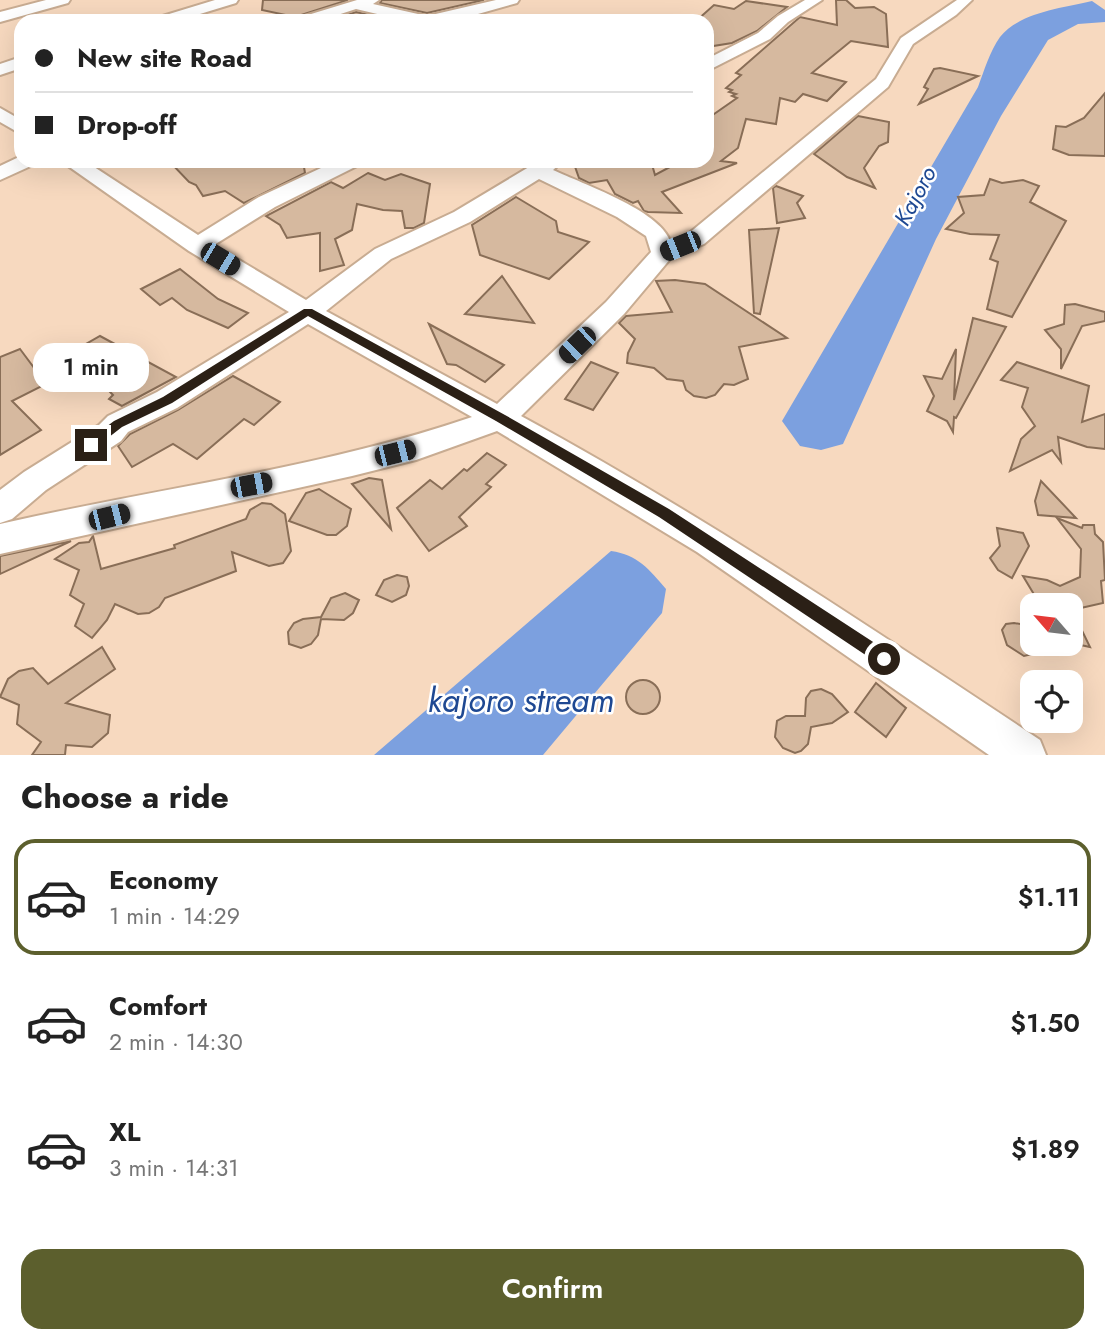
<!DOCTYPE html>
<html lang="en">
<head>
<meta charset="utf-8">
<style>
  :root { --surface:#fff; --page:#f2f2f2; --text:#222; --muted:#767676; --line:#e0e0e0; --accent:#5c5f2d }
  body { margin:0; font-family:Jost,sans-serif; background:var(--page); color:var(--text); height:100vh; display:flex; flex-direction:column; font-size:26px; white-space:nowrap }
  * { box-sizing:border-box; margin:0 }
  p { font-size:23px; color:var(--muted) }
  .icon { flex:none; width:38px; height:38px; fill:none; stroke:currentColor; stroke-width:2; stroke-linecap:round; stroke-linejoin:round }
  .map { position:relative; height:755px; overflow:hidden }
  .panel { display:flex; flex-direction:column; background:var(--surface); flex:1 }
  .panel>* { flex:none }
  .hud { position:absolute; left:14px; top:14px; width:700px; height:154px; border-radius:21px; box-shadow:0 7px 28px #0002; display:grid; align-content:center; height:154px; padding:0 21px; background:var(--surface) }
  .needle { width:46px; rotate:298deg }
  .controls { position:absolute; left:1020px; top:593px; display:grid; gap:14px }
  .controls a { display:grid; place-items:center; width:63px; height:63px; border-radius:14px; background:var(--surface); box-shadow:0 7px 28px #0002; font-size:35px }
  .end { position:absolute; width:32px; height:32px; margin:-16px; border:9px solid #2b2016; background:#fff; box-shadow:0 0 0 4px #fff }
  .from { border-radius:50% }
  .bubble { position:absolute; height:49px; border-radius:21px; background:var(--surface); box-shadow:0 7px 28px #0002; font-size:23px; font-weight:600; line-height:49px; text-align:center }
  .car { position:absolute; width:21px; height:42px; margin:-21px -10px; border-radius:9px; box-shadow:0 0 5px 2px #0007; background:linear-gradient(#222 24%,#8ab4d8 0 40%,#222 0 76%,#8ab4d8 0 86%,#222 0) }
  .hud b { display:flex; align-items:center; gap:24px; height:66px; font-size:26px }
  .hud b+b { border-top:2px solid var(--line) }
  .hud i { width:18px; height:18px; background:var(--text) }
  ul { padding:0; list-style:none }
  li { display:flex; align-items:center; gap:21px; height:116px; margin:0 14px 10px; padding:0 7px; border:4px solid transparent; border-radius:21px }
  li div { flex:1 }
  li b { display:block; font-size:26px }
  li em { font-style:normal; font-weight:600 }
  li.selected { border-color:var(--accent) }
  li>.icon { width:63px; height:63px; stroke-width:1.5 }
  h2 { padding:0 21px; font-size:32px; line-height:84px }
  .button { display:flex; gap:14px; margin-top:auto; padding:14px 21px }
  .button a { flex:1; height:80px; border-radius:21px; background:var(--accent); color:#fff; font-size:28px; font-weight:600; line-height:80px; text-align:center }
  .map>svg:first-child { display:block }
  .water { fill:#7ca0df }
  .building { fill:#d6b99f; stroke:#896e57; stroke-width:2 }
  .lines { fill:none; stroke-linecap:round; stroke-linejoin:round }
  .street-casing { stroke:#c8ac92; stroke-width:4 }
  .street { fill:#fff; fill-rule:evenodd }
  .route { fill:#2b2016 }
  .labels { text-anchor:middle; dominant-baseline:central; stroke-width:5; stroke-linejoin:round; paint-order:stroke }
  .far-water-label { font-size:23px; font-style:italic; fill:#1e4892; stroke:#fff }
  .near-water-label { font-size:33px; font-style:italic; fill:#1e4892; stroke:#fff }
</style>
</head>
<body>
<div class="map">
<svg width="1105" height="755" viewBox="0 0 1105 755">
  <rect width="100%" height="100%" fill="#f7d9bf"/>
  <g class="water">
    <path d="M1092,1L1105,10V22L1078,24L1048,40L1001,116L936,239L843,444L821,450L800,446L782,421L978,87C984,71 990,51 1000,37C1020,12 1063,8 1092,1Z"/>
    <path d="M611,551C638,555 649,569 666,589L662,613L543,755H374Z"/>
  </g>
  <g class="building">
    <path d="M263,0H348L295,17L262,10Z"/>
    <path d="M382,0H484L427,13L380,3Z"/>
    <path d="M836,0H846L855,8L874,7L886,14L888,47L851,41L812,73L846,82L827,101L803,94L795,102L780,98L776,124L746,119L738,148L721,161L737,163L662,192L681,213L648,212L644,211L638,201L633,203L615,194L607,180L589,183L579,178L573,161H651L655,175L681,161H707V119L737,98L732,96L736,94L729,92L732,90L726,88L741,75L736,73L800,17L837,25Z"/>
    <path d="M746,1L787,7L757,31L732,43L707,47V38L712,33L707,30V21H696L714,5L734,9Z"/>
    <path d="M356,12L396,21H328Z"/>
    <path d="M940,68L978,76L919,104L928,89L924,87L934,69Z"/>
    <path d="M1105,93V156L1069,155L1053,149L1056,126L1066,127L1084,118Z"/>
    <path d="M858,116L889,122L888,142L879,146L864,168L875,188L847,177L814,154Z"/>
    <path d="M169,161H303L305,173L244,203L225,191L203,196L196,185L189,182Z"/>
    <path d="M368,173L385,180L401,174L430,184L424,223L414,228H405L402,211L383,210L357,204L352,230L335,239L344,265L320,271V233L287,238L280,225L266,216L331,182L343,188Z"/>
    <path d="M990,179L1002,183L1023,180L1039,186L1030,202L1066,221L1012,317L987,309L998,262L990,259L999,235L970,234L946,229L964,213L958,197L984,195Z"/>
    <path d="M776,186L803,196L797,203L805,218L777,223L773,188Z"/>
    <path d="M516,197L556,221L558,232L589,242L549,279L480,255L472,225Z"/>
    <path d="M779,228L760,314L754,313L749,230Z"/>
    <path d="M180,269L218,299L248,313L228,328L187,310L172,298L160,305L141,289Z"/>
    <path d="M502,276L534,323L465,314Z"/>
    <path d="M675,280L705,284L787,338L739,347L748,379L734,385L724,384L715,395L706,398L694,396L686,390L683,381L667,379L654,368L627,363L628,353L635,339L619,323L626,316L672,312L656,281Z"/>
    <path d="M1075,304L1105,312V321L1082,326L1061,369V349L1045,330L1064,324L1065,305Z"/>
    <path d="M973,318L1006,327L956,418L954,417L953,432L947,421L927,411L934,396L924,376L942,379L956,349L954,400Z"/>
    <path d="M429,324L504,365L485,382L456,365L447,364Z"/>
    <path d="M100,336L176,377L122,406L109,399L113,395L72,352Z"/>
    <path d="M20,349L46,384L12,401L41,430L0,455V357Z"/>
    <path d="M591,362L618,373L593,410L565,399Z"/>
    <path d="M1017,362L1089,386L1082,422L1105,414V449L1087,447L1058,437L1061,462L1052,450L1010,471L1021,439L1035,426L1022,407L1028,388L1001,380Z"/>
    <path d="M233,376L280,402L254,425L244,419L197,459L173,444L132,467L118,446L130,434L178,410Z"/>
    <path d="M487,453L506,465L486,484L491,487L459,517L467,526L429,551L397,508L430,480L442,489L464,469L467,471Z"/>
    <path d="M369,478L382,480L391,529L352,484Z"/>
    <path d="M1041,481L1076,518L1038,515L1035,501Z"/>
    <path d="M319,489L351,509L347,526L336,535H327L289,521L306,493Z"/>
    <path d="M262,503L271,504L285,514L291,551L283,563L269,566L232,552L236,571L165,598L159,607L149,613L138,614L115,604L107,620L92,638L75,626L84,604L70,595L79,570L55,559L79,543L89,542L93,536L101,569L175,548L174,545L246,519L250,510Z"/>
    <path d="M1057,518L1082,528L1083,525H1094L1095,534L1103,542L1105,580L1101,581L1103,603L1072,610L1090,647L1071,643V606H1041L1023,576L1047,580L1060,586L1080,577L1081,549Z"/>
    <path d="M997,528L1023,533L1029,546L1012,578L998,570L990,558L1000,546Z"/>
    <path d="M71,541L0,574V556Z"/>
    <path d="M397,575L407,577L409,586L406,595L392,602L376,595L384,580Z"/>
    <path d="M345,593L359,600L353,613L344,620L321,619L318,635L311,644L301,648L289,644L288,632L294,623L303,619L321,617L331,598Z"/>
    <path d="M1014,623L1032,626V644H1039L1037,653L1024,656L1007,645L1002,630L1006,624Z"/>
    <path d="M102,647L115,669L66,703L110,715L108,733L92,747L66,745L65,755H32L41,742L17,724L19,705L0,697L8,679L19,671L33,668L48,684Z"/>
    <circle cx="643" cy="697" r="17"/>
    <path d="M876,683L906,708L886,737L855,712Z"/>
    <path d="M821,689L832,694L848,712L832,723L811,727L808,744L801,751L795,753L783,748L775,737L777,721L786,716H805L806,698L811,691Z"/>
  </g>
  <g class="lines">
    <defs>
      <g id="street">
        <path d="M46,0H70L68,3L0,22V12Z"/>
        <path d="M215,0H238L236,3L177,21H153L156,18Z"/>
        <path d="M357,0H379L373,4L427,16L496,0H519L517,3L453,21H407L356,9L319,21H295L298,18Z"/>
        <path d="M805,0H822L788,22L770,39L707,71V59L758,33L778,16Z"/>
        <path d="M957,0H972L956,15L913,44L888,87L704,244L671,258L624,314L521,416C701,514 870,627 1040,740L1046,755H989L697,552L497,431L416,460L352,476L0,554V524C157,488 320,469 472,417L308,324L177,408L128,432L121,441L46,490L12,519L0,523V490L24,472L99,425L108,416L157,392L289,312L189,251L61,161H85L198,235L259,197L336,161H362L359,165L275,207L214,245L306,300L375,249L454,212L539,161H563L553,170C583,184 659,210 670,241L688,234L876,79L901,38ZM539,179L617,217L646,236L651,252L606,302L497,404L326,311L391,259L470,222Z"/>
        <path d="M21,57V68L0,75V64Z"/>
        <path d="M0,108L21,120V134L0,122Z"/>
        <path d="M21,156V161H36L33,165L0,180V166Z"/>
      </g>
    </defs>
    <use href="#street" class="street-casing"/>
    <use href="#street" class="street"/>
  </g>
  <path class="route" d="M304,309H312L505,415L669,509L890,653L892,659L890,664L884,666L879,664L659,517L496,421L308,316L172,403L122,427L95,448H86V442L114,421L163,397Z"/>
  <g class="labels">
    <g class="far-water-label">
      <text transform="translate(915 196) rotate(-62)">Kajoro</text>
    </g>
    <g class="near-water-label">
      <text x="521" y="700">kajoro stream</text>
    </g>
  </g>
</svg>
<div class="controls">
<a><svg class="needle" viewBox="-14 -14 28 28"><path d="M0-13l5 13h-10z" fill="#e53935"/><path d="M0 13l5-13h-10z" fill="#767676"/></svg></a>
<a><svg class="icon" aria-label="locate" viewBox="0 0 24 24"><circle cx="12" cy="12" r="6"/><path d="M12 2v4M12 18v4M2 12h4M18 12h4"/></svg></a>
</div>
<i class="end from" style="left:884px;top:659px"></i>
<i class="end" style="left:91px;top:445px"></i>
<div class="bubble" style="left:33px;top:343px;width:116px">1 min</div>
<i class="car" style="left:680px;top:246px;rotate:248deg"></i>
<i class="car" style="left:220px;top:259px;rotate:121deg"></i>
<i class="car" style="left:577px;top:345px;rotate:226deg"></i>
<i class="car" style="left:395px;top:453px;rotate:76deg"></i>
<i class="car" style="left:251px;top:485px;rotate:79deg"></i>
<i class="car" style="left:109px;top:517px;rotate:76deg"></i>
<div class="hud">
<b><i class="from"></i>New site Road</b>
<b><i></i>Drop-off</b>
</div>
</div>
<section class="panel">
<h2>Choose a ride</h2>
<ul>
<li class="selected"><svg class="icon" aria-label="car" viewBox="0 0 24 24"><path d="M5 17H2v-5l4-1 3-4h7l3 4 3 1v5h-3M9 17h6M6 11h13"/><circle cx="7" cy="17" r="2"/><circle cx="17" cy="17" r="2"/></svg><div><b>Economy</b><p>1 min · 14:29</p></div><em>$1.11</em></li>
<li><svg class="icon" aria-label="car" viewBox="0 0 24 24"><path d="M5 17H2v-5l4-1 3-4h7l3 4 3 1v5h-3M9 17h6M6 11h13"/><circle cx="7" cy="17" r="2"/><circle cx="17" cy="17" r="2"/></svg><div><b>Comfort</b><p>2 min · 14:30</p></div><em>$1.50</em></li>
<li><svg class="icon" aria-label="car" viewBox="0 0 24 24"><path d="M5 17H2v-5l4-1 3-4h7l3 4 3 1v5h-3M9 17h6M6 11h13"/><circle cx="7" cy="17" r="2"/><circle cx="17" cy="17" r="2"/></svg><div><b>XL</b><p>3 min · 14:31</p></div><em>$1.89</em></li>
</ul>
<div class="button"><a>Confirm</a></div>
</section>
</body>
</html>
